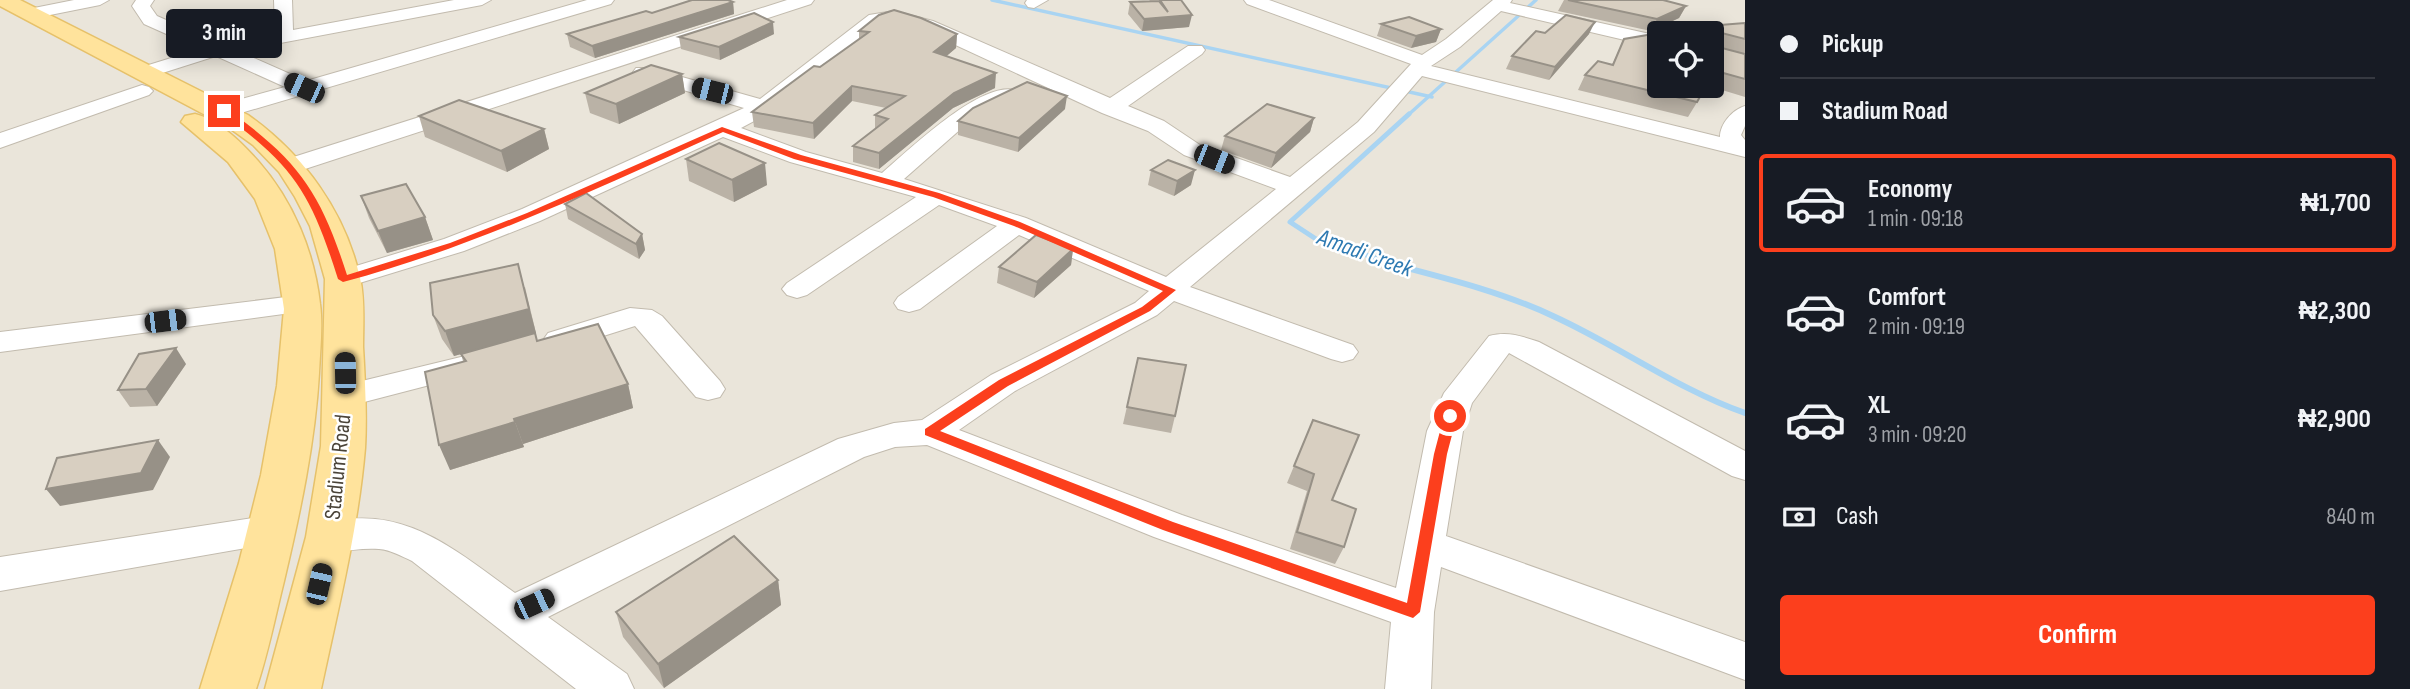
<!DOCTYPE html>
<html lang="en">
<head>
<meta charset="utf-8">
<style>
  :root { --surface:#171b24; --page:#20242c; --text:#f1f3f6; --muted:#9ea1a6; --line:#363941; --accent:#fc3f1d }
  body { margin:0; font-family:"Sofia Sans Condensed",sans-serif; background:var(--page); color:var(--text); height:100vh; display:flex; flex-direction:column; font-size:26px; white-space:nowrap }
  * { box-sizing:border-box; margin:0 }
  p { font-size:23px; color:var(--muted) }
  .icon { flex:none; width:38px; height:38px; fill:none; stroke:currentColor; stroke-width:2; stroke-linecap:round; stroke-linejoin:round }
  .map { position:relative; flex:1; overflow:hidden }
  .panel { display:flex; flex-direction:column; background:var(--surface); width:665px }
  .panel>* { flex:none }
  .banner { display:grid; align-content:center; height:154px; padding:0 35px; background:var(--surface) }
  .tools { position:absolute; left:1647px; top:21px; display:grid; gap:14px }
  .tools a { display:grid; place-items:center; width:77px; height:77px; border-radius:7px; background:var(--surface); box-shadow:0 4px 18px #0003; font-size:35px }
  .end { position:absolute; width:32px; height:32px; margin:-16px; border:9px solid #fc3f1d; background:#fff; box-shadow:0 0 0 4px #fff }
  .from { border-radius:50% }
  .bubble { position:absolute; height:49px; border-radius:7px; background:var(--surface); box-shadow:0 4px 18px #0003; font-size:23px; font-weight:700; line-height:49px; text-align:center }
  .car { position:absolute; width:21px; height:42px; margin:-21px -10px; border-radius:9px; box-shadow:0 0 5px 2px #0007; background:linear-gradient(#222 24%,#8ab4d8 0 40%,#222 0 76%,#8ab4d8 0 86%,#222 0) }
  .banner b { display:flex; align-items:center; gap:24px; height:66px; font-size:26px }
  .banner b+b { border-top:2px solid var(--line) }
  .banner i { width:18px; height:18px; background:var(--text) }
  ul { padding:0; list-style:none }
  li { display:flex; align-items:center; gap:21px; height:98px; margin:0 14px 10px; padding:0 21px; border:4px solid transparent; border-radius:7px }
  li div { flex:1 }
  li b { display:block; font-size:26px }
  li em { font-style:normal; font-weight:700 }
  li.selected { border-color:var(--accent) }
  li>.icon { width:63px; height:63px; stroke-width:1.5 }
  .pay { display:flex; align-items:center; gap:18px; height:77px; padding:0 35px; font-size:26px }
  .pay p { margin-inline-start:auto }
  .primary-button { display:flex; gap:14px; margin-top:auto; padding:14px 35px }
  .primary-button a { flex:1; height:80px; border-radius:7px; background:var(--accent); color:#fff; font-size:28px; font-weight:700; line-height:80px; text-align:center }
  main { display:flex; flex:1; min-height:0 }
  .map>svg:first-child { display:block }
  .residential { fill:#eae5da; fill-rule:evenodd }
  .lines { fill:none; stroke-linecap:round; stroke-linejoin:round }
  .stream-far2 { stroke:#a9d4f2; stroke-width:3.5 }
  .stream-far1 { stroke:#a9d4f2; stroke-width:5 }
  .stream { stroke:#a9d4f2; stroke-width:6 }
  .minor-casing { stroke:#c2bbae; stroke-width:2 }
  .major-casing { stroke:#e6c16a; stroke-width:3 }
  .minor { fill:#fff; fill-rule:evenodd }
  .major { fill:#ffe39c; fill-rule:evenodd }
  .wall { fill:#bab2a6 }
  .shaded-wall { fill:#979187 }
  .building { fill:#d8cfc1; stroke:#979187; stroke-width:2 }
  .route { fill:#fc3f1d }
  .labels { text-anchor:middle; dominant-baseline:central; stroke-width:5; stroke-linejoin:round; paint-order:stroke }
  .street-label { font-size:23px; fill:#4b4439; stroke:#fff }
  .water-label { font-size:24px; font-style:italic; fill:#2e7ab2; stroke:#fff }
</style>
</head>
<body>
<main>
<div class="map">
<svg width="1745" height="689" viewBox="0 0 1745 689">
  <rect width="100%" height="100%" fill="#f6f3ec"/>
  <path class="residential" d="M0,0H1745V689H0ZM1659,33H1712V86H1659Z"/>
  <g class="lines">
    <g class="stream-far2">
      <path d="M992,0L1432,97"/>
      <path d="M1407,116L1536,0"/>
    </g>
    <path class="stream-far1" d="M1391,263L1316,239L1290,222L1409,114"/>
    <path class="stream" d="M1384,262C1441,277 1500,291 1553,316C1619,346 1677,389 1745,413"/>
    <defs>
      <g id="minor">
        <path d="M74,0H109L100,5L30,19L21,14L24,10Z"/>
        <path d="M136,0H154L150,6L157,16L219,43L275,33L274,0H292L293,30L454,0H491L482,5L238,51L306,81L587,0H614L611,4L224,118L216,116L213,111L216,106L285,87L216,56L153,76H139L136,72L139,68L200,49L144,24L132,6Z"/>
        <path d="M787,0H814L811,4L299,171L290,173L281,171L278,166L281,161Z"/>
        <path d="M1027,0H1048L1034,8L1028,7L1025,3Z"/>
        <path d="M1244,0H1269L1422,55L1446,39L1493,0H1512L1510,3L1659,36V48L1501,11L1460,47L1431,66L1720,137C1720,124 1732,110 1745,106V126L1741,135L1745,140V157L1422,76L1374,132L1190,287L1353,345L1358,352L1353,359L1342,362L1331,359L1174,301L1157,315L1015,391L959,430L1182,515L1396,588L1427,431L1444,393L1489,336C1508,331 1521,336 1539,342L1745,451V480L1732,476L1509,353L1472,403L1463,431L1446,536L1745,642V680L1441,567L1434,612L1431,689H1385L1391,622L1154,537L927,445L895,447L864,457L548,617L627,674L634,689H576L412,561C401,556 391,550 379,549C357,547 337,555 316,548L310,537L316,526C399,499 452,548 515,593L838,439L894,423L922,420L991,375L1135,303L1149,291L1019,235L920,309L909,312L898,309L894,303L898,297L997,226L939,205L807,295L797,298L787,295L782,289L787,283L916,197L790,162L723,137L540,221L464,251L353,285L343,288L333,285L329,279L333,273L444,239L522,209L744,108L636,76L633,72L636,68H650L760,99L869,15L894,11L933,21L1110,98L1188,46H1202L1205,50L1202,54L1128,106L1164,121L1200,145L1290,177L1358,122L1411,64L1247,4ZM894,21L921,29L1102,113L1148,131L1184,155L1276,189L1166,277L1026,218L904,179L971,120L1015,98L1019,94L1015,90C980,81 909,150 882,173L806,152L741,128L771,112L881,24Z"/>
        <path d="M142,85L149,87L153,91L149,95L0,148V133Z"/>
        <path d="M302,295L313,298L317,304L313,310L0,352V332Z"/>
        <path d="M630,308L652,310L662,316L720,381L725,389L720,397L708,400L696,397L635,326L559,350L548,347L543,340L548,333Z"/>
        <path d="M465,356L476,359L481,366L476,373L345,407L333,404L328,396L333,388Z"/>
        <path d="M272,515L286,519L292,530L286,541L0,591V557Z"/>
      </g>
      <g id="major">
        <path d="M0,0H20L248,115C303,154 345,211 360,278C365,299 363,325 363,347C365,380 367,415 365,448C358,530 338,609 321,689H265L306,537L321,446L325,279L310,226L295,197L279,172L253,145L228,127L0,6Z"/>
        <path d="M195,114C219,120 241,142 258,161C293,201 314,251 320,304C323,326 320,350 319,373C315,443 300,513 284,581C275,617 268,654 256,689H200L239,563L261,475L277,386L284,309L275,249L255,199L228,162L181,122L185,116Z"/>
      </g>
    </defs>
    <use href="#minor" class="minor-casing"/>
    <use href="#major" class="major-casing"/>
    <use href="#minor" class="minor"/>
    <use href="#major" class="major"/>
  </g>
  <g class="wall">
    <path d="M1149,0H1181L1189,27L1142,31L1128,14L1130,2L1150,1Z"/>
    <path d="M1564,0H1663L1686,6L1679,18L1651,31L1558,11Z"/>
    <path d="M733,2L734,14L595,58L570,47L567,34L652,13Z"/>
    <path d="M1745,23V97L1709,86H1712V33L1720,25Z"/>
    <path d="M1381,24L1441,29L1436,42L1411,48L1377,36Z"/>
    <path d="M859,31L957,34L956,48L946,56L995,88L953,108L879,169L853,162V146L875,129V115L886,108L852,101L814,139L754,127L752,112L859,40Z"/>
    <path d="M1545,33L1589,34L1549,80L1506,69L1512,56Z"/>
    <path d="M774,34L720,60L681,49L679,37Z"/>
    <path d="M1624,39L1707,86L1688,117L1578,90L1585,75L1612,65Z"/>
    <path d="M682,74L685,93L619,124L590,113L585,93Z"/>
    <path d="M1065,109L1018,152L958,135V121Z"/>
    <path d="M419,116L544,129L549,149L507,172L425,137Z"/>
    <path d="M1314,118L1310,132L1271,168L1221,150L1225,136Z"/>
    <path d="M686,159L767,185L734,202L689,181Z"/>
    <path d="M1151,170L1191,185L1174,196L1148,185Z"/>
    <path d="M361,196L425,217L433,240L387,253L369,218Z"/>
    <path d="M565,204L642,234L645,250L639,259L568,219Z"/>
    <path d="M1073,249L1071,265L1034,298L997,283L999,267Z"/>
    <path d="M525,287L536,333L480,348L538,341L628,384L633,408L523,444L524,447L450,470L463,361L461,354L454,356L442,339L433,315Z"/>
    <path d="M1138,358L1175,416L1171,433L1123,424Z"/>
    <path d="M186,364L157,406L130,407L118,390Z"/>
    <path d="M1313,420L1344,547L1335,564L1290,549L1307,491L1287,483Z"/>
    <path d="M778,580L781,605L664,688L623,637L616,612Z"/>
  </g>
  <g class="shaded-wall">
    <path d="M733,2L734,14L595,58L592,46Z"/>
    <path d="M1686,6L1679,18L1651,31L1657,19Z"/>
    <path d="M1192,15L1189,27L1142,31L1144,19Z"/>
    <path d="M773,22L774,34L720,60L719,47Z"/>
    <path d="M1595,22L1589,34L1549,80L1555,67Z"/>
    <path d="M1441,29L1436,42L1411,48L1416,36Z"/>
    <path d="M957,34L956,48L934,67V52Z"/>
    <path d="M996,73L995,88L953,108L879,169V153L954,93Z"/>
    <path d="M682,74L685,93L619,124L616,104Z"/>
    <path d="M852,86V101L814,139L813,123Z"/>
    <path d="M1067,96L1065,109L1018,152L1019,138Z"/>
    <path d="M1314,118L1310,132L1271,168L1276,153Z"/>
    <path d="M544,129L549,149L507,172L501,151Z"/>
    <path d="M765,163L767,185L734,202L732,180Z"/>
    <path d="M1195,170L1191,185L1174,196L1177,181Z"/>
    <path d="M425,217L433,240L387,253L378,231Z"/>
    <path d="M642,234L645,250L639,259L636,244Z"/>
    <path d="M1073,249L1071,265L1034,298L1037,282Z"/>
    <path d="M518,264L536,333L454,356L445,331Z"/>
    <path d="M176,348L186,364L157,406L146,389Z"/>
    <path d="M628,384L633,408L523,444L514,419Z"/>
    <path d="M515,422L524,447L450,470L439,445Z"/>
    <path d="M158,440L170,457L153,490L60,506L46,489Z"/>
    <path d="M778,580L781,605L664,688L658,664Z"/>
  </g>
  <g class="building">
    <path d="M692,0H728L733,2L592,46L567,34L646,11L652,13Z"/>
    <path d="M1160,0H1181L1192,15L1144,19L1130,2L1159,1L1168,12Z"/>
    <path d="M1568,0H1663L1686,6L1657,19Z"/>
    <path d="M894,10L921,18L957,34L934,52L996,73L954,93L879,153L853,146L888,119L875,115L905,96L852,86L813,123L752,112L814,66L820,67L869,32L859,31L879,15Z"/>
    <path d="M754,13L773,22L719,47L679,37Z"/>
    <path d="M1566,15L1595,22L1555,67L1512,56L1536,31L1545,33Z"/>
    <path d="M1409,17L1441,29L1416,36L1381,24Z"/>
    <path d="M1714,22L1720,25L1745,23V39L1718,32V47L1745,54V79L1716,71L1712,77V33H1668L1669,31Z"/>
    <path d="M1653,34L1659,35V86H1706L1697,102L1585,75L1598,61L1613,65L1624,39Z"/>
    <path d="M651,65L682,74L616,104L585,93Z"/>
    <path d="M1027,82L1067,96L1019,138L958,121L973,108Z"/>
    <path d="M459,100L544,129L501,151L419,116Z"/>
    <path d="M1267,104L1314,118L1276,153L1225,136Z"/>
    <path d="M719,143L765,163L732,180L686,159Z"/>
    <path d="M1168,160L1195,170L1177,181L1151,170Z"/>
    <path d="M406,184L425,217L378,231L361,196Z"/>
    <path d="M586,193L642,234L636,244L565,204Z"/>
    <path d="M1036,235L1073,249L1037,282L999,267Z"/>
    <path d="M518,264L529,309L445,331L433,315L430,283Z"/>
    <path d="M598,324L628,384L514,419L515,422L439,445L425,372L466,361L461,354L535,333L537,341Z"/>
    <path d="M176,348L146,389L118,390L139,354Z"/>
    <path d="M1138,358L1186,365L1175,416L1127,407Z"/>
    <path d="M1313,420L1359,435L1332,500L1356,509L1344,547L1297,532L1314,474L1294,466Z"/>
    <path d="M158,440L141,473L46,489L57,458Z"/>
    <path d="M734,536L778,580L658,664L616,612Z"/>
  </g>
  <path class="route" d="M221,109H227C299,161 320,191 347,275L450,243L527,213L722,127L801,155L939,193L1020,222L1176,290L1150,311L1008,386L940,431L1173,522L1407,603L1434,454L1444,416L1446,413H1455L1457,416L1447,454L1420,612L1413,618L1163,530L925,435V429L999,380L1142,307L1163,291L1014,226L933,197L794,159L723,132C598,188 475,247 343,282L338,279C311,194 295,166 221,113Z"/>
  <g class="labels">
    <g class="street-label">
      <text transform="translate(338 467) rotate(-84)">Stadium Road</text>
    </g>
    <g class="water-label">
      <text transform="translate(1365 253) rotate(20)">Amadi Creek</text>
    </g>
  </g>
</svg>
<div class="tools">
<a><svg class="icon" aria-label="locate" viewBox="0 0 24 24"><circle cx="12" cy="12" r="6"/><path d="M12 2v4M12 18v4M2 12h4M18 12h4"/></svg></a>
</div>
<i class="end from" style="left:1450px;top:416px"></i>
<i class="end" style="left:224px;top:111px"></i>
<div class="bubble" style="left:166px;top:9px;width:116px">3 min</div>
<i class="car" style="left:304px;top:88px;rotate:294deg"></i>
<i class="car" style="left:712px;top:91px;rotate:284deg"></i>
<i class="car" style="left:1214px;top:159px;rotate:112deg"></i>
<i class="car" style="left:165px;top:321px;rotate:83deg"></i>
<i class="car" style="left:345px;top:373px;rotate:359deg"></i>
<i class="car" style="left:319px;top:584px;rotate:13deg"></i>
<i class="car" style="left:534px;top:604px;rotate:65deg"></i>
</div>
<section class="panel">
<div class="banner">
<b><i class="from"></i>Pickup</b>
<b><i></i>Stadium Road</b>
</div>
<ul>
<li class="selected"><svg class="icon" aria-label="car" viewBox="0 0 24 24"><path d="M5 17H2v-5l4-1 3-4h7l3 4 3 1v5h-3M9 17h6M6 11h13"/><circle cx="7" cy="17" r="2"/><circle cx="17" cy="17" r="2"/></svg><div><b>Economy</b><p>1 min · 09:18</p></div><em>₦1,700</em></li>
<li><svg class="icon" aria-label="car" viewBox="0 0 24 24"><path d="M5 17H2v-5l4-1 3-4h7l3 4 3 1v5h-3M9 17h6M6 11h13"/><circle cx="7" cy="17" r="2"/><circle cx="17" cy="17" r="2"/></svg><div><b>Comfort</b><p>2 min · 09:19</p></div><em>₦2,300</em></li>
<li><svg class="icon" aria-label="car" viewBox="0 0 24 24"><path d="M5 17H2v-5l4-1 3-4h7l3 4 3 1v5h-3M9 17h6M6 11h13"/><circle cx="7" cy="17" r="2"/><circle cx="17" cy="17" r="2"/></svg><div><b>XL</b><p>3 min · 09:20</p></div><em>₦2,900</em></li>
</ul>
<div class="pay"><svg class="icon" aria-label="cash" viewBox="0 0 24 24"><path d="M3 7h18v10H3z"/><circle cx="12" cy="12" r="2"/></svg>Cash<p>840 m</p></div>
<div class="primary-button"><a>Confirm</a></div>
</section>
</main>
</body>
</html>
